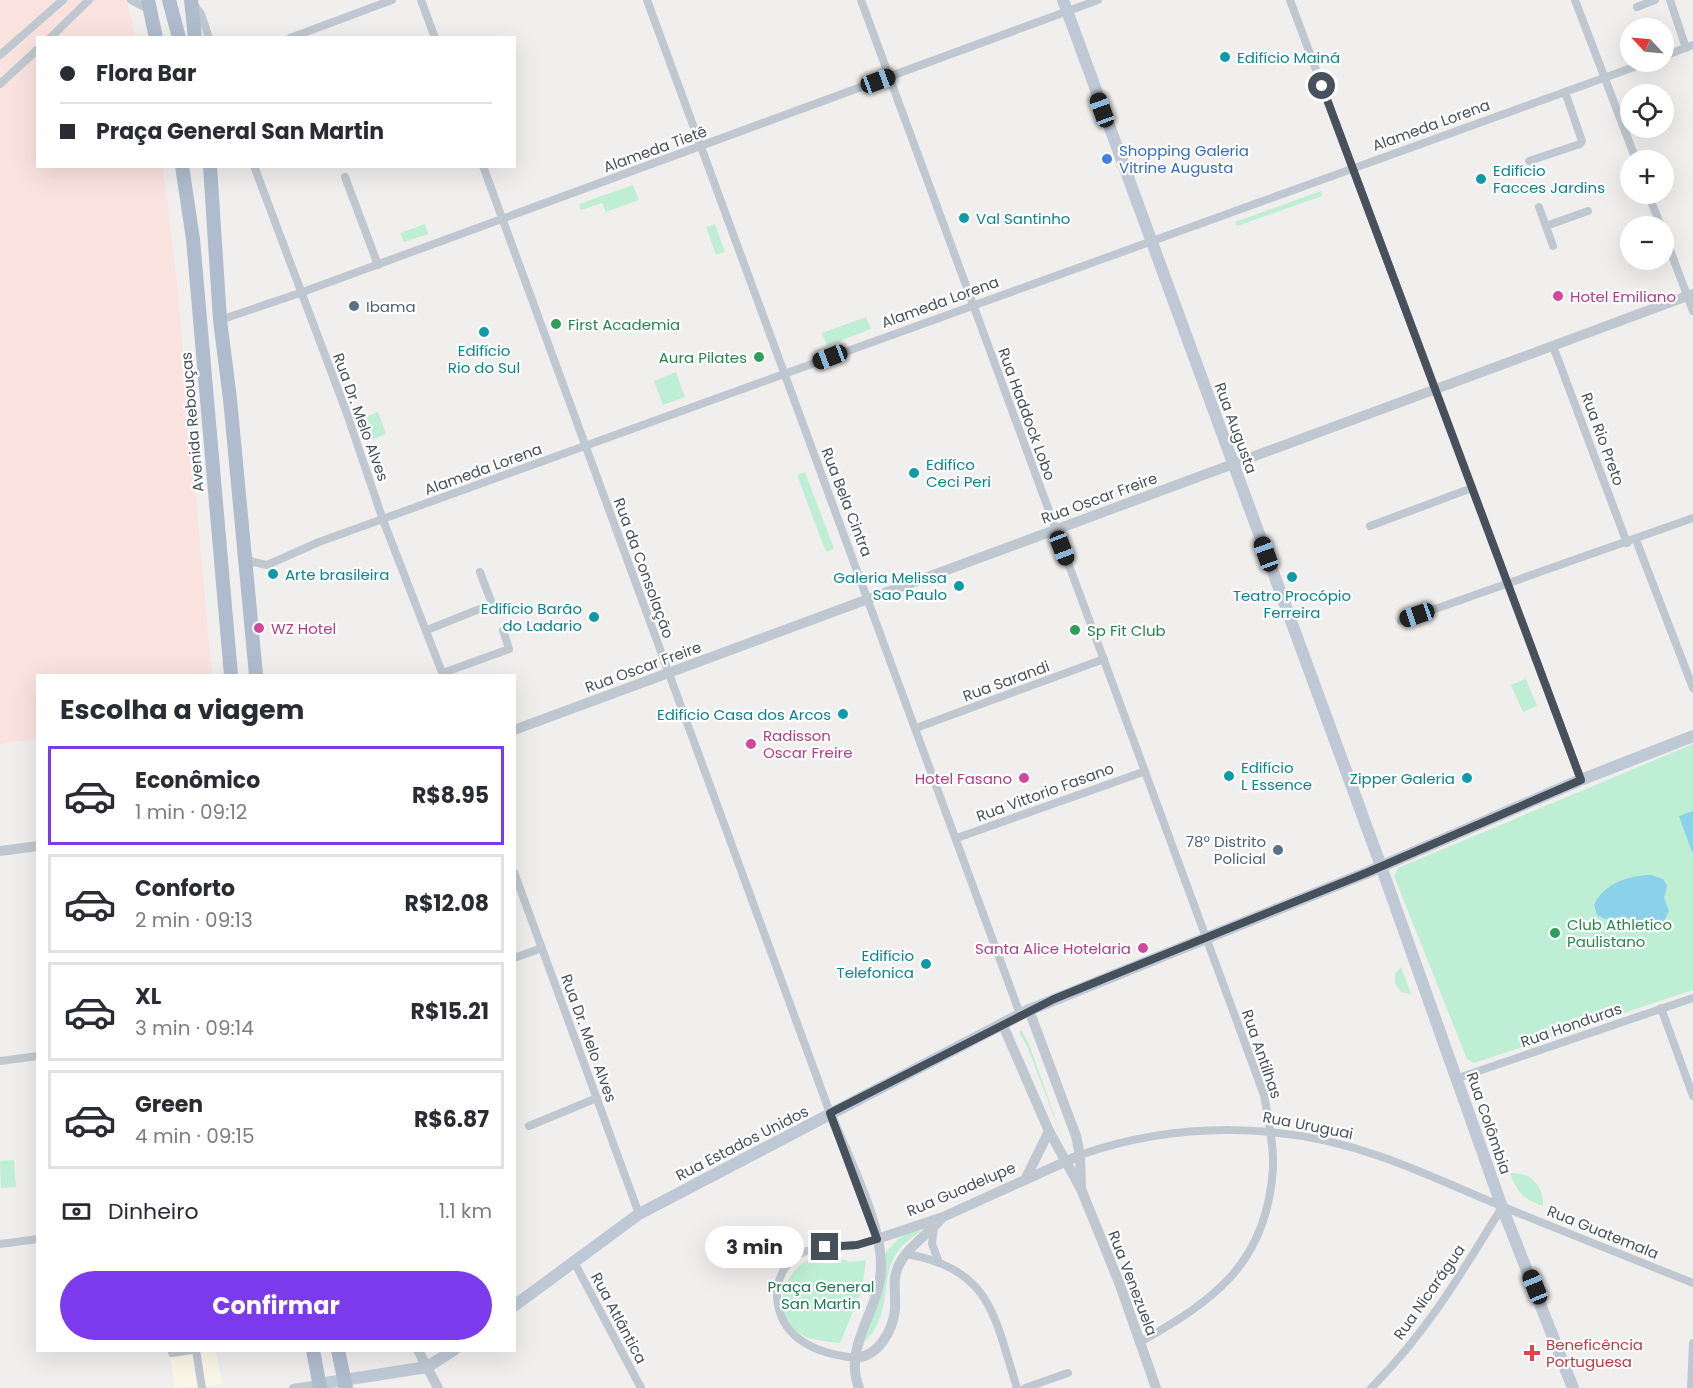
<!DOCTYPE html>
<html lang="pt">
<head>
<meta charset="utf-8">
<style>
  :root { --surface:#fff; --page:#f7f7f7; --text:#2b2b33; --muted:#7c7c81; --line:#e1e1e2; --accent:#7c3aed }
  body { margin:0; font-family:Poppins,sans-serif; background:var(--page); color:var(--text); height:100vh; display:flex; flex-direction:column; font-size:22px; white-space:nowrap }
  * { box-sizing:border-box; margin:0 }
  p { font-size:20px; color:var(--muted) }
  .icon { flex:none; width:33px; height:33px; fill:none; stroke:currentColor; stroke-width:2; stroke-linecap:round; stroke-linejoin:round }
  .map { position:relative; flex:1; overflow:hidden }
  .panel { position:absolute; left:36px; top:674px; width:480px; height:678px; display:flex; flex-direction:column; background:var(--surface); border-radius:0px; box-shadow:0 6px 24px #0002 }
  .panel>* { flex:none }
  .hud { position:absolute; left:36px; top:36px; width:480px; height:132px; border-radius:0px; box-shadow:0 6px 24px #0002; display:grid; align-content:center; height:132px; padding:0 24px; background:var(--surface) }
  .needle { width:39px; rotate:296deg }
  .controls { position:absolute; left:1620px; top:18px; display:grid; gap:12px }
  .controls a { display:grid; place-items:center; width:54px; height:54px; border-radius:50%; background:var(--surface); box-shadow:0 6px 24px #0002; font-size:30px }
  .end { position:absolute; width:27px; height:27px; margin:-14px; border:8px solid #47515b; background:#fff; box-shadow:0 0 0 3px #fff }
  .from { border-radius:50% }
  .bubble { position:absolute; height:42px; border-radius:21px; background:var(--surface); box-shadow:0 6px 24px #0002; font-size:20px; font-weight:700; line-height:42px; text-align:center }
  .car { position:absolute; width:18px; height:36px; margin:-18px -9px; border-radius:8px; box-shadow:0 0 4px 2px #0007; background:linear-gradient(#222 24%,#8ab4d8 0 40%,#222 0 76%,#8ab4d8 0 86%,#222 0) }
  .hud b { display:flex; align-items:center; gap:21px; height:57px; font-size:22px }
  .hud b+b { border-top:2px solid var(--line) }
  .hud i { width:15px; height:15px; background:var(--text) }
  ul { padding:0; list-style:none }
  li { display:flex; align-items:center; gap:18px; height:99px; margin:0 12px 9px; padding:0 12px; border:3px solid var(--line); border-radius:0px }
  li div { flex:1 }
  li b { display:block; font-size:22px }
  li em { font-style:normal; font-weight:700 }
  li.on { border-color:var(--accent) }
  li>.icon { width:54px; height:54px; stroke-width:1.5 }
  h2 { padding:0 24px; font-size:27px; line-height:72px }
  .pay { display:flex; align-items:center; gap:15px; height:66px; padding:0 24px; font-size:22px }
  .pay p { margin-inline-start:auto }
  .button { display:flex; gap:12px; margin-top:auto; padding:12px 24px }
  .button a { flex:1; height:69px; border-radius:36px; background:var(--accent); color:#fff; font-size:24px; font-weight:700; line-height:69px; text-align:center }
  .map>svg:first-child { display:block }
  .commercial { fill:#fbf7e8 }
  .medical { fill:#fae3df }
  .green { fill:#beeed3 }
  .water { fill:#8cd1ea }
  .lines { fill:none; stroke-linecap:round; stroke-linejoin:round }
  .minor { stroke:#bfc8d0; stroke-width:8 }
  .tertiary { stroke:#bfc8d0; stroke-width:10 }
  .secondary { stroke:#bfc9d5; stroke-width:12 }
  .primary { stroke:#afbccd; stroke-width:14 }
  .route { stroke:#47515b; stroke-width:8 }
  .culture-dot { fill:#0f9aa8; stroke:#fff; stroke-width:2 }
  .shop-dot { fill:#3f7fe0; stroke:#fff; stroke-width:2 }
  .hotel-dot { fill:#d1479c; stroke:#fff; stroke-width:2 }
  .service-dot { fill:#5c6f8a; stroke:#fff; stroke-width:2 }
  .leisure-dot { fill:#2e9e5b; stroke:#fff; stroke-width:2 }
  .health-dot { fill:#e0444e; stroke:#fff; stroke-width:2 }
  .labels { text-anchor:middle; dominant-baseline:central; stroke-width:4.5; stroke-linejoin:round; paint-order:stroke }
  .culture-label { font-size:15px; fill:#0d838f; stroke:#fff; text-anchor:start }
  .street-label { font-size:15px; fill:#47515b; stroke:#fff }
  .shop-label { font-size:15px; fill:#366cbe; stroke:#fff; text-anchor:start }
  .hotel-label { font-size:15px; fill:#b23c85; stroke:#fff; text-anchor:start }
  .service-label { font-size:15px; fill:#4e5e75; stroke:#fff; text-anchor:start }
  .leisure-label { font-size:15px; fill:#27864d; stroke:#fff; text-anchor:start }
  .park-label { font-size:15px; fill:#197b50; stroke:#fff }
  .health-label { font-size:15px; fill:#be3a42; stroke:#fff; text-anchor:start }
</style>
</head>
<body>
<div class="map">
<svg width="1693" height="1388" viewBox="0 0 1693 1388">
  <rect width="100%" height="100%" fill="#f1efee"/>
  <path class="commercial" d="M169,1350H216L222,1384L175,1388Z"/>
  <path class="medical" d="M0,0H127L135,37L38,38V166L163,167L177,284L212,675H38L37,739L0,744Z"/>
  <g class="green">
    <path d="M633,185L639,200L606,212L602,203L581,210L579,204Z"/>
    <path d="M1321,191L1322,196L1237,226L1235,222Z"/>
    <path d="M425,224L428,234L404,242L400,233Z"/>
    <path d="M715,224L725,252L716,255L706,227Z"/>
    <path d="M866,317L871,329L827,346L822,333Z"/>
    <path d="M676,372L685,397L663,405L654,381Z"/>
    <path d="M378,412L386,434L368,441L360,419Z"/>
    <path d="M805,472L834,549L826,552L797,475Z"/>
    <path d="M1526,679L1537,706L1523,712L1511,685Z"/>
    <path d="M1693,744V990L1474,1063L1467,1059L1394,876L1398,868Z"/>
    <path d="M1401,967L1411,994L1401,992L1395,983V974Z"/>
    <path d="M1022,1031L1029,1044L1062,1137L1027,1046L1019,1032Z"/>
    <path d="M14,1160L16,1187L1,1188L0,1161Z"/>
    <path d="M1510,1173C1530,1172 1544,1185 1543,1206C1523,1199 1517,1192 1510,1173Z"/>
    <path d="M917,1228L920,1232C867,1264 902,1304 864,1343L885,1277V1253L898,1239Z"/>
    <path d="M831,1255L850,1262L866,1260L862,1290L840,1343C826,1341 811,1341 799,1333C763,1307 791,1252 831,1255Z"/>
  </g>
  <g class="water">
    <path d="M1693,811V852H1692L1679,816Z"/>
    <path d="M1651,875L1663,879L1667,886L1664,898L1669,911L1664,921L1654,924L1624,917L1605,919L1597,915L1594,905C1603,884 1629,875 1651,875Z"/>
  </g>
  <g class="lines">
    <g class="minor">
      <path d="M131,0L150,10"/>
      <path d="M421,0L435,38"/>
      <path d="M647,0L1020,1014"/>
      <path d="M861,0L1264,1095C1268,1118 1274,1144 1273,1168C1267,1263 1215,1300 1140,1342"/>
      <path d="M1290,0L1581,780"/>
      <path d="M1575,0L1636,160"/>
      <path d="M1670,0L1686,48"/>
      <path d="M193,3L201,14L209,38"/>
      <path d="M1637,7L1655,0"/>
      <path d="M50,38L89,0"/>
      <path d="M290,38L392,0"/>
      <path d="M0,55L63,0"/>
      <path d="M1664,56L1693,45"/>
      <path d="M0,84L38,49"/>
      <path d="M1529,161L1580,144L1582,141L1565,92"/>
      <path d="M254,166L346,411L383,520L443,675"/>
      <path d="M483,166L830,1113"/>
      <path d="M345,177L378,265"/>
      <path d="M1648,194L1661,226"/>
      <path d="M1539,207L1553,246"/>
      <path d="M1546,226L1588,211"/>
      <path d="M1664,234L1693,311"/>
      <path d="M220,320L300,293L1098,0"/>
      <path d="M1553,346L1627,543"/>
      <path d="M1370,526L1472,488"/>
      <path d="M1636,540L1693,688"/>
      <path d="M244,556L253,562L267,565L319,542L1648,62"/>
      <path d="M1401,621L1693,518"/>
      <path d="M427,630L492,604L480,572"/>
      <path d="M443,673L509,649L503,630"/>
      <path d="M916,728L1104,659"/>
      <path d="M957,838L1143,772"/>
      <path d="M514,872L639,1214"/>
      <path d="M514,958L542,948"/>
      <path d="M1661,1008L1693,1096"/>
      <path d="M0,1061L38,1056"/>
      <path d="M1458,1078L1693,998"/>
      <path d="M529,1126L597,1098"/>
      <path d="M1080,1155C1178,1121 1284,1122 1382,1157C1422,1171 1460,1189 1499,1205C1564,1232 1628,1257 1693,1283"/>
      <path d="M934,1227L932,1244L938,1260"/>
      <path d="M0,1244L38,1239"/>
      <path d="M907,1254C992,1270 994,1316 1017,1388"/>
      <path d="M573,1260L641,1388"/>
      <path d="M196,1350L202,1388"/>
      <path d="M172,1353L192,1350"/>
      <path d="M854,1358C834,1355 815,1351 799,1339C773,1320 769,1280 793,1259C810,1244 835,1248 855,1245C863,1244 870,1241 877,1239"/>
      <path d="M293,1388L319,1384"/>
      <path d="M1025,1388L1068,1373"/>
      <path d="M1371,1388C1425,1335 1463,1271 1502,1207"/>
      <path d="M1691,1388L1693,1343"/>
    </g>
    <g class="tertiary">
      <path d="M514,730L1693,294"/>
      <path d="M0,851L38,846"/>
      <path d="M1029,1010L1076,1136L1080,1155L1081,1189"/>
      <path d="M1002,1023L1049,1131L1081,1189L1120,1285L1156,1388"/>
      <path d="M830,1113C846,1154 881,1222 881,1265C882,1308 842,1345 859,1388"/>
      <path d="M1026,1178L1049,1131"/>
      <path d="M877,1239L943,1217L1080,1155"/>
      <path d="M418,1350L438,1388"/>
      <path d="M854,1358C879,1357 893,1330 895,1309C896,1294 892,1281 898,1267C906,1248 927,1235 941,1219"/>
    </g>
    <g class="secondary">
      <path d="M1063,0L1381,866L1502,1207L1573,1388"/>
      <path d="M514,1306L639,1214L1029,1010L1366,873L1578,781L1693,736"/>
      <path d="M319,1384L427,1367L454,1350"/>
    </g>
    <g class="primary">
      <path d="M148,0L156,38"/>
      <path d="M169,0L179,38"/>
      <path d="M191,0L195,38"/>
      <path d="M182,166L193,239L231,675"/>
      <path d="M210,166L220,320L230,399L256,675"/>
      <path d="M313,1350L320,1388"/>
      <path d="M338,1350L346,1388"/>
    </g>
  </g>
  <g class="lines">
    <path class="route" d="M825,1247L857,1245L877,1239L830,1113L1054,999L1366,873L1581,780L1322,86"/>
  </g>
  <g class="culture-dot">
    <circle cx="1225" cy="57" r="6"/>
    <circle cx="1481" cy="179" r="6"/>
    <circle cx="964" cy="218" r="6"/>
    <circle cx="484" cy="332" r="6"/>
    <circle cx="914" cy="473" r="6"/>
    <circle cx="273" cy="574" r="6"/>
    <circle cx="1292" cy="577" r="6"/>
    <circle cx="959" cy="586" r="6"/>
    <circle cx="594" cy="617" r="6"/>
    <circle cx="843" cy="714" r="6"/>
    <circle cx="1229" cy="776" r="6"/>
    <circle cx="1467" cy="778" r="6"/>
    <circle cx="926" cy="964" r="6"/>
  </g>
  <circle class="shop-dot" cx="1107" cy="159" r="6"/>
  <g class="hotel-dot">
    <circle cx="1558" cy="296" r="6"/>
    <circle cx="259" cy="628" r="6"/>
    <circle cx="751" cy="744" r="6"/>
    <circle cx="1024" cy="778" r="6"/>
    <circle cx="1143" cy="948" r="6"/>
  </g>
  <g class="service-dot">
    <circle cx="354" cy="306" r="6"/>
    <circle cx="1278" cy="850" r="6"/>
  </g>
  <g class="leisure-dot">
    <circle cx="556" cy="324" r="6"/>
    <circle cx="759" cy="357" r="6"/>
    <circle cx="1075" cy="630" r="6"/>
    <circle cx="1555" cy="933" r="6"/>
  </g>
  <path class="health-dot" d="M1529 1344h6v6h6v6h-6v6h-6v-6h-6v-6h6z"/>
  <g class="labels">
    <g class="culture-label">
      <text x="1237" y="57">Edifício Mainá</text>
      <text x="1493" y="170">Edifício<tspan x="1493" dy="17">Facces Jardins</tspan></text>
      <text x="976" y="218">Val Santinho</text>
      <text x="484" y="350" text-anchor="middle">Edifício<tspan x="484" dy="17">Rio do Sul</tspan></text>
      <text x="926" y="464">Edifíco<tspan x="926" dy="17">Ceci Peri</tspan></text>
      <text x="285" y="574">Arte brasileira</text>
      <text x="947" y="577" text-anchor="end">Galeria Melissa<tspan x="947" dy="17">Sao Paulo</tspan></text>
      <text x="1292" y="595" text-anchor="middle">Teatro Procópio<tspan x="1292" dy="17">Ferreira</tspan></text>
      <text x="582" y="608" text-anchor="end">Edifício Barão<tspan x="582" dy="17">do Ladario</tspan></text>
      <text x="831" y="714" text-anchor="end">Edifício Casa dos Arcos</text>
      <text x="1241" y="767">Edifício<tspan x="1241" dy="17">L Essence</tspan></text>
      <text x="1455" y="778" text-anchor="end">Zipper Galeria</text>
      <text x="914" y="955" text-anchor="end">Edifício<tspan x="914" dy="17">Telefonica</tspan></text>
    </g>
    <g class="street-label">
      <text transform="translate(1431 125) rotate(-20)">Alameda Lorena</text>
      <text transform="translate(655 149) rotate(-20)">Alameda Tietê</text>
      <text transform="translate(940 302) rotate(-20)">Alameda Lorena</text>
      <text transform="translate(1027 414) rotate(70)">Rua Haddock Lobo</text>
      <text transform="translate(361 417) rotate(70)">Rua Dr. Melo Alves</text>
      <text transform="translate(192 422) rotate(-95)">Avenida Rebouças</text>
      <text transform="translate(1236 428) rotate(70)">Rua Augusta</text>
      <text transform="translate(1603 439) rotate(70)">Rua Rio Preto</text>
      <text transform="translate(483 469) rotate(-20)">Alameda Lorena</text>
      <text transform="translate(1099 498) rotate(-20)">Rua Oscar Freire</text>
      <text transform="translate(847 502) rotate(69)">Rua Bela Cintra</text>
      <text transform="translate(644 568) rotate(70)">Rua da Consolação</text>
      <text transform="translate(643 667) rotate(-20)">Rua Oscar Freire</text>
      <text transform="translate(1006 681) rotate(-20)">Rua Sarandi</text>
      <text transform="translate(1045 792) rotate(-20)">Rua Vittorio Fasano</text>
      <text transform="translate(1571 1025) rotate(-19)">Rua Honduras</text>
      <text transform="translate(589 1038) rotate(70)">Rua Dr. Melo Alves</text>
      <text transform="translate(1262 1054) rotate(71)">Rua Antilhas</text>
      <text transform="translate(1489 1123) rotate(71)">Rua Colômbia</text>
      <text transform="translate(1308 1125) rotate(11)">Rua Uruguai</text>
      <text transform="translate(742 1143) rotate(-27)">Rua Estados Unidos</text>
      <text transform="translate(961 1189) rotate(-23)">Rua Guadelupe</text>
      <text transform="translate(1603 1232) rotate(22)">Rua Guatemala</text>
      <text transform="translate(1133 1283) rotate(69)">Rua Venezuela</text>
      <text transform="translate(1429 1292) rotate(-55)">Rua Nicarágua</text>
      <text transform="translate(619 1318) rotate(62)">Rua Atlântica</text>
    </g>
    <g class="shop-label">
      <text x="1119" y="150">Shopping Galeria<tspan x="1119" dy="17">Vitrine Augusta</tspan></text>
    </g>
    <g class="hotel-label">
      <text x="1570" y="296">Hotel Emiliano</text>
      <text x="271" y="628">WZ Hotel</text>
      <text x="763" y="735">Radisson<tspan x="763" dy="17">Oscar Freire</tspan></text>
      <text x="1012" y="778" text-anchor="end">Hotel Fasano</text>
      <text x="1131" y="948" text-anchor="end">Santa Alice Hotelaria</text>
    </g>
    <g class="service-label">
      <text x="366" y="306">Ibama</text>
      <text x="1266" y="841" text-anchor="end">78º Distrito<tspan x="1266" dy="17">Policial</tspan></text>
    </g>
    <g class="leisure-label">
      <text x="568" y="324">First Academia</text>
      <text x="747" y="357" text-anchor="end">Aura Pilates</text>
      <text x="1087" y="630">Sp Fit Club</text>
      <text x="1567" y="924">Club Athletico<tspan x="1567" dy="17">Paulistano</tspan></text>
    </g>
    <g class="park-label">
      <text x="821" y="1286">Praça General<tspan x="821" dy="17">San Martin</tspan></text>
    </g>
    <g class="health-label">
      <text x="1546" y="1344">Beneficência<tspan x="1546" dy="17">Portuguesa</tspan></text>
    </g>
  </g>
</svg>
<div class="controls">
<a><svg class="needle" viewBox="-14 -14 28 28"><path d="M0-13l5 13h-10z" fill="#e53935"/><path d="M0 13l5-13h-10z" fill="#7c7c81"/></svg></a>
<a><svg class="icon" aria-label="locate" viewBox="0 0 24 24"><circle cx="12" cy="12" r="6"/><path d="M12 2v4M12 18v4M2 12h4M18 12h4"/></svg></a>
<a>+</a>
<a>−</a>
</div>
<i class="end from" style="left:1322px;top:86px"></i>
<i class="end" style="left:825px;top:1247px"></i>
<div class="bubble" style="left:705px;top:1226px;width:99px">3 min</div>
<i class="car" style="left:878px;top:81px;rotate:70deg"></i>
<i class="car" style="left:1102px;top:110px;rotate:340deg"></i>
<i class="car" style="left:830px;top:357px;rotate:249deg"></i>
<i class="car" style="left:1062px;top:548px;rotate:159deg"></i>
<i class="car" style="left:1266px;top:554px;rotate:340deg"></i>
<i class="car" style="left:1417px;top:615px;rotate:251deg"></i>
<i class="car" style="left:1535px;top:1287px;rotate:338deg"></i>
<div class="hud">
<b><i class="from"></i>Flora Bar</b>
<b><i></i>Praça General San Martin</b>
</div>
<section class="panel">
<h2>Escolha a viagem</h2>
<ul>
<li class="on"><svg class="icon" aria-label="car" viewBox="0 0 24 24"><path d="M5 17H2v-5l4-1 3-4h7l3 4 3 1v5h-3M9 17h6M6 11h13"/><circle cx="7" cy="17" r="2"/><circle cx="17" cy="17" r="2"/></svg><div><b>Econômico</b><p>1 min · 09:12</p></div><em>R$8.95</em></li>
<li><svg class="icon" aria-label="car" viewBox="0 0 24 24"><path d="M5 17H2v-5l4-1 3-4h7l3 4 3 1v5h-3M9 17h6M6 11h13"/><circle cx="7" cy="17" r="2"/><circle cx="17" cy="17" r="2"/></svg><div><b>Conforto</b><p>2 min · 09:13</p></div><em>R$12.08</em></li>
<li><svg class="icon" aria-label="car" viewBox="0 0 24 24"><path d="M5 17H2v-5l4-1 3-4h7l3 4 3 1v5h-3M9 17h6M6 11h13"/><circle cx="7" cy="17" r="2"/><circle cx="17" cy="17" r="2"/></svg><div><b>XL</b><p>3 min · 09:14</p></div><em>R$15.21</em></li>
<li><svg class="icon" aria-label="car" viewBox="0 0 24 24"><path d="M5 17H2v-5l4-1 3-4h7l3 4 3 1v5h-3M9 17h6M6 11h13"/><circle cx="7" cy="17" r="2"/><circle cx="17" cy="17" r="2"/></svg><div><b>Green</b><p>4 min · 09:15</p></div><em>R$6.87</em></li>
</ul>
<div class="pay"><svg class="icon" aria-label="cash" viewBox="0 0 24 24"><path d="M3 7h18v10H3z"/><circle cx="12" cy="12" r="2"/></svg>Dinheiro<p>1.1 km</p></div>
<div class="button"><a>Confirmar</a></div>
</section>
</div>
</body>
</html>
